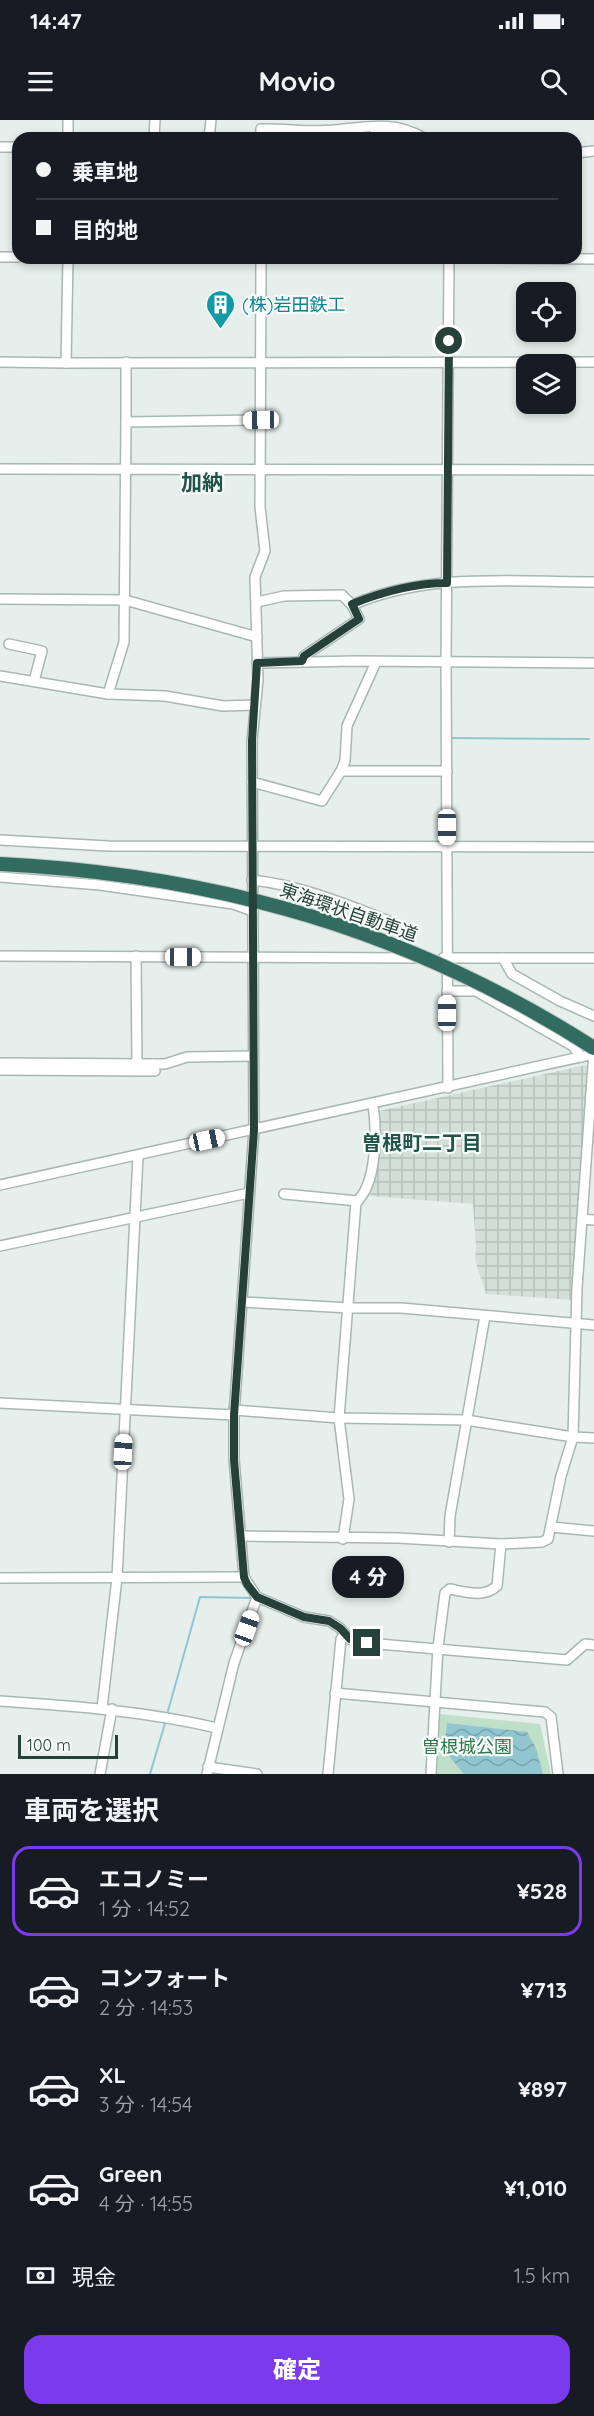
<!DOCTYPE html>
<html lang="ja">
<head>
<meta charset="utf-8">
<style>
  :root { --surface:#171b24; --page:#20242c; --text:#f1f3f6; --muted:#9ea1a6; --line:#363941; --accent:#7c3aed }
  body { margin:0; font-family:Quicksand,"Noto Sans JP",sans-serif; background:var(--page); color:var(--text); height:100vh; display:flex; flex-direction:column; font-size:22px; white-space:nowrap }
  * { box-sizing:border-box; margin:0 }
  p { font-size:20px; color:var(--muted) }
  .icon { flex:none; width:33px; height:33px; fill:none; stroke:currentColor; stroke-width:2; stroke-linecap:round; stroke-linejoin:round }
  .map { position:relative; height:1654px; overflow:hidden }
  .panel { display:flex; flex-direction:column; background:var(--surface); flex:1 }
  .panel>* { flex:none }
  .guide { position:absolute; left:12px; top:12px; width:570px; height:132px; border-radius:18px; box-shadow:0 3px 9px #0003; display:grid; align-content:center; height:132px; padding:0 24px; background:var(--surface) }
  .tools { position:absolute; left:516px; top:162px; display:grid; gap:12px }
  .tools a { display:grid; place-items:center; width:60px; height:60px; border-radius:12px; background:var(--surface); box-shadow:0 3px 9px #0003; font-size:30px }
  .scale { position:absolute; left:18px; bottom:15px; width:100px; box-sizing:border-box; padding-left:6px; border:3px solid #25413a; border-top:0; font-size:16px; line-height:21px; white-space:nowrap; color:#25413a; -webkit-text-stroke:4px #f7fbf9; paint-order:stroke }
  .end { position:absolute; width:27px; height:27px; margin:-14px; border:8px solid #25413a; background:#fff; box-shadow:0 0 0 3px #fff }
  .from { border-radius:50% }
  .bubble { position:absolute; height:42px; border-radius:18px; background:var(--surface); box-shadow:0 3px 9px #0003; font-size:20px; font-weight:800; line-height:42px; text-align:center }
  .car { position:absolute; width:18px; height:36px; margin:-18px -9px; border-radius:8px; box-shadow:0 0 4px 2px #0007; background:linear-gradient(#fff 24%,#345 0 40%,#fff 0 76%,#345 0 86%,#fff 0) }
  .guide b { display:flex; align-items:center; gap:21px; height:57px; font-size:22px }
  .guide b+b { border-top:2px solid var(--line) }
  .guide i { width:15px; height:15px; background:var(--text) }
  ul { padding:0; list-style:none }
  li { display:flex; align-items:center; gap:18px; height:90px; margin:0 12px 9px; padding:0 12px; border:3px solid transparent; border-radius:18px }
  li div { flex:1 }
  li b { display:block; font-size:22px }
  li em { font-style:normal; font-weight:800 }
  li.on { border-color:var(--accent) }
  li>.icon { width:54px; height:54px; stroke-width:1.5 }
  h2 { padding:0 24px; font-size:27px; line-height:72px }
  .pay { display:flex; align-items:center; gap:15px; height:66px; padding:0 24px; font-size:22px }
  .pay p { margin-inline-start:auto }
  .button { display:flex; gap:12px; margin-top:auto; padding:12px 24px }
  .button a { flex:1; height:69px; border-radius:18px; background:var(--accent); color:#fff; font-size:24px; font-weight:800; line-height:69px; text-align:center }
  .status { display:flex; justify-content:space-between; align-items:center; height:42px; padding:0 30px; background:var(--surface); direction:ltr }
  .status svg { height:16px; fill:currentColor }
  header { display:flex; justify-content:space-between; align-items:center; height:78px; padding:0 24px; background:var(--surface); font-size:27px; font-weight:800 }
  .map>svg:first-child { display:block }
  .industrial { fill:url(#industrial-grid) }
  .green { fill:#c0dfc9 }
  .water { fill:url(#water-waves) }
  .lines { fill:none; stroke-linecap:round; stroke-linejoin:round }
  .stream { stroke:#91c6d1; stroke-width:2 }
  .minor-casing { stroke:#a8b7b2; stroke-width:12 }
  .minor { stroke:#fff; stroke-width:9 }
  .highway-bridge-casing { stroke:#c2cac8; stroke-width:16; stroke-linecap:butt }
  .highway-bridge { stroke:#326c61; stroke-width:14 }
  .route { stroke:#25413a; stroke-width:8 }
  .labels { text-anchor:middle; dominant-baseline:central; stroke-width:4.5; stroke-linejoin:round; paint-order:stroke }
  .culture-label { font-size:18px; fill:#0d838f; stroke:#f7fbf9; text-anchor:start }
  .street-label { font-size:18px; fill:#25413a; stroke:#f7fbf9 }
  .park-label { font-size:18px; fill:#30774d; stroke:#f7fbf9 }
  .neighbourhood-label { font-size:20px; font-weight:bold; fill:#215348; stroke:#f7fbf9 }
  .quarter-label { font-size:21px; font-weight:bold; fill:#215348; stroke:#f7fbf9 }
</style>
</head>
<body>
<div class="status"><b>14:47</b><svg viewBox="0 0 49 12"><path d="M0 12V9h3v3zM5 12V6h3v6zM10 12V3h3v9zM15 12V0h3v12zM26 1h20v11H26zM47 4h2v5h-2z"/></svg></div>
<header><svg class="icon" aria-label="menu" viewBox="0 0 24 24"><path d="M4 6h16M4 12h16M4 18h16"/></svg>Movio<svg class="icon" aria-label="search" viewBox="0 0 24 24"><circle cx="10" cy="10" r="6"/><path d="M15 15l6 6"/></svg></header>
<div class="map">
<svg width="594" height="1654" viewBox="0 0 594 1654">
  <defs>
    <pattern id="industrial-grid" width="8" height="8" patternUnits="userSpaceOnUse" patternTransform="scale(1.5)"><rect width="8" height="8" fill="#d4dfda"/><path d="M0 4h8M4 0v8" fill="none" stroke="#b6c1bc"/></pattern>
    <pattern id="water-waves" width="16" height="10" patternUnits="userSpaceOnUse" patternTransform="scale(1.5)"><rect width="16" height="10" fill="#91c6d1"/><path d="M0 5q4-4 8 0t8 0" fill="none" stroke="#76a2ab"/></pattern>
  </defs>
  <rect width="100%" height="100%" fill="#e6efeb"/>
  <path class="industrial" d="M590,944L573,1180L486,1174L475,1140L476,1126L473,1084L370,1076L380,1031L379,991Z"/>
  <path class="green" d="M439,1594L540,1604L551,1654H437Z"/>
  <path class="water" d="M447,1603L527,1612L536,1628L543,1654H464L444,1630Z"/>
  <g class="lines">
    <g class="stream">
      <path d="M451,618L589,619"/>
      <path d="M168,1591L200,1477L253,1478"/>
      <path d="M150,1654L166,1600"/>
    </g>
    <defs>
      <g id="minor">
        <path d="M68,0V18"/>
        <path d="M375,10L415,18"/>
        <path d="M339,12L372,18"/>
        <path d="M154,18L155,0"/>
        <path d="M209,18L211,0"/>
        <path d="M261,18V9C285,8 310,13 335,10C369,7 393,0 424,18"/>
        <path d="M0,27H18"/>
        <path d="M576,33L594,31"/>
        <path d="M0,137H18"/>
        <path d="M494,138L594,139"/>
        <path d="M0,242L66,243L68,138"/>
        <path d="M126,242V302L261,300"/>
        <path d="M66,243L594,242"/>
        <path d="M0,349L594,350"/>
        <path d="M0,479L125,480L257,517"/>
        <path d="M257,482L284,476L342,475L352,485"/>
        <path d="M9,524L42,531L34,561"/>
        <path d="M302,541L304,536L359,499L352,485C427,452 514,462 594,462"/>
        <path d="M257,543L356,541L594,543"/>
        <path d="M0,556L108,574L165,576L223,586L255,585"/>
        <path d="M108,574L124,522L126,302"/>
        <path d="M341,651L345,641L347,606L376,542"/>
        <path d="M252,662L322,681L341,651H447"/>
        <path d="M0,720L108,726L594,727"/>
        <path d="M0,757L100,765L233,784L253,791"/>
        <path d="M252,760C301,765 348,785 394,803"/>
        <path d="M0,836L415,838"/>
        <path d="M136,836L137,944"/>
        <path d="M443,838H594"/>
        <path d="M503,838L512,854L560,881L594,896"/>
        <path d="M447,871H476L573,926L581,937"/>
        <path d="M0,943L153,944"/>
        <path d="M0,950L155,951L153,944H165L187,937L253,936"/>
        <path d="M448,968L446,542L449,138"/>
        <path d="M0,1065L594,934"/>
        <path d="M284,1074L358,1081"/>
        <path d="M582,1099L594,1100"/>
        <path d="M0,1126L249,1073"/>
        <path d="M243,1182L349,1188H401L594,1205"/>
        <path d="M0,1283L234,1295"/>
        <path d="M234,1290L339,1298L466,1300L573,1317L594,1318"/>
        <path d="M551,1407L594,1411"/>
        <path d="M242,1416L398,1418L501,1424L542,1422L548,1419L561,1356L573,1317L577,1168L594,931"/>
        <path d="M343,1419L349,1379L339,1298L356,1082C377,1065 377,1010 373,985"/>
        <path d="M449,1422L450,1396L485,1196"/>
        <path d="M0,1458L244,1457"/>
        <path d="M257,1477L304,1497L329,1501L340,1508L349,1519L367,1523L567,1540L585,1524L594,1525"/>
        <path d="M335,1573L545,1592L551,1597L558,1654"/>
        <path d="M0,1581C74,1586 145,1591 217,1608"/>
        <path d="M102,1588L117,1458L138,1036"/>
        <path d="M208,1647L257,1654"/>
        <path d="M100,1654L112,1589"/>
        <path d="M207,1654L234,1543L257,1477L244,1457L234,1339V1295L254,1010L252,621L258,560L255,457L265,431L260,387L261,138"/>
        <path d="M328,1654L341,1519L345,1514"/>
        <path d="M431,1654L438,1527L445,1473L450,1469C466,1472 484,1478 497,1466L501,1424"/>
      </g>
    </defs>
    <use href="#minor" class="minor-casing"/>
    <use href="#minor" class="minor"/>
    <defs>
      <path id="highway-bridge" d="M0,744C219,755 409,810 594,928"/>
    </defs>
    <use href="#highway-bridge" class="highway-bridge-casing"/>
    <use href="#highway-bridge" class="highway-bridge"/>
  </g>
  <g class="lines">
    <path class="route" d="M367,1523L350,1519L340,1508L329,1501L304,1497L257,1477L247,1464L244,1457L234,1340V1295L254,1010L252,621L257,543L302,541L304,536L359,499L352,484C382,472 415,463 447,463L449,221"/>
  </g>
  <defs>
    <symbol id="building-pin" viewBox="-11 -11 22 30"><path d="M0 17L-7.5 6A9.5 9.5 0 1 1 7.5 6Z" fill="#0f9aa8" stroke="#f7fbf9"/><path d="M-4-6H4V6H1V3H-1V6H-4ZM-2.5-4.3h1.7v1.8h-1.7ZM.8-4.3h1.7v1.8H.8ZM-2.5-1h1.7V.8h-1.7ZM.8-1h1.7V.8H.8Z" fill="#fff"/></symbol>
  </defs>
  <g fill-rule="evenodd">
    <use href="#building-pin" x="204" y="168" width="33" height="45"/>
  </g>
  <g class="labels">
    <g class="culture-label">
      <text x="242" y="184">(株)岩田鉄工</text>
    </g>
    <g class="street-label">
      <text transform="translate(349 792) rotate(19)">東海環状自動車道</text>
    </g>
    <g class="park-label">
      <text x="467" y="1626">曽根城公園</text>
    </g>
    <g class="neighbourhood-label">
      <text x="422" y="1022">曽根町二丁目</text>
    </g>
    <g class="quarter-label">
      <text x="202" y="362">加納</text>
    </g>
  </g>
</svg>
<div class="tools">
<a><svg class="icon" aria-label="locate" viewBox="0 0 24 24"><circle cx="12" cy="12" r="6"/><path d="M12 2v4M12 18v4M2 12h4M18 12h4"/></svg></a>
<a><svg class="icon" aria-label="layers" viewBox="0 0 24 24"><path d="M12 4l9 5-9 5-9-5zM3 14l9 5 9-5"/></svg></a>
</div>
<div class="scale">100 m</div>
<i class="end from" style="left:449px;top:221px"></i>
<i class="end" style="left:367px;top:1523px"></i>
<div class="bubble" style="left:332px;top:1436px;width:72px">4 分</div>
<i class="car" style="left:261px;top:300px;rotate:269deg"></i>
<i class="car" style="left:447px;top:707px;rotate:180deg"></i>
<i class="car" style="left:183px;top:837px;rotate:90deg"></i>
<i class="car" style="left:447px;top:893px;rotate:0deg"></i>
<i class="car" style="left:207px;top:1020px;rotate:78deg"></i>
<i class="car" style="left:123px;top:1332px;rotate:3deg"></i>
<i class="car" style="left:247px;top:1508px;rotate:20deg"></i>
<div class="guide">
<b><i class="from"></i>乗車地</b>
<b><i></i>目的地</b>
</div>
</div>
<section class="panel">
<h2>車両を選択</h2>
<ul>
<li class="on"><svg class="icon" aria-label="car" viewBox="0 0 24 24"><path d="M5 17H2v-5l4-1 3-4h7l3 4 3 1v5h-3M9 17h6M6 11h13"/><circle cx="7" cy="17" r="2"/><circle cx="17" cy="17" r="2"/></svg><div><b>エコノミー</b><p>1 分 · 14:52</p></div><em>¥528</em></li>
<li><svg class="icon" aria-label="car" viewBox="0 0 24 24"><path d="M5 17H2v-5l4-1 3-4h7l3 4 3 1v5h-3M9 17h6M6 11h13"/><circle cx="7" cy="17" r="2"/><circle cx="17" cy="17" r="2"/></svg><div><b>コンフォート</b><p>2 分 · 14:53</p></div><em>¥713</em></li>
<li><svg class="icon" aria-label="car" viewBox="0 0 24 24"><path d="M5 17H2v-5l4-1 3-4h7l3 4 3 1v5h-3M9 17h6M6 11h13"/><circle cx="7" cy="17" r="2"/><circle cx="17" cy="17" r="2"/></svg><div><b>XL</b><p>3 分 · 14:54</p></div><em>¥897</em></li>
<li><svg class="icon" aria-label="car" viewBox="0 0 24 24"><path d="M5 17H2v-5l4-1 3-4h7l3 4 3 1v5h-3M9 17h6M6 11h13"/><circle cx="7" cy="17" r="2"/><circle cx="17" cy="17" r="2"/></svg><div><b>Green</b><p>4 分 · 14:55</p></div><em>¥1,010</em></li>
</ul>
<div class="pay"><svg class="icon" aria-label="cash" viewBox="0 0 24 24"><path d="M3 7h18v10H3z"/><circle cx="12" cy="12" r="2"/></svg>現金<p>1.5 km</p></div>
<div class="button"><a>確定</a></div>
</section>
</body>
</html>
